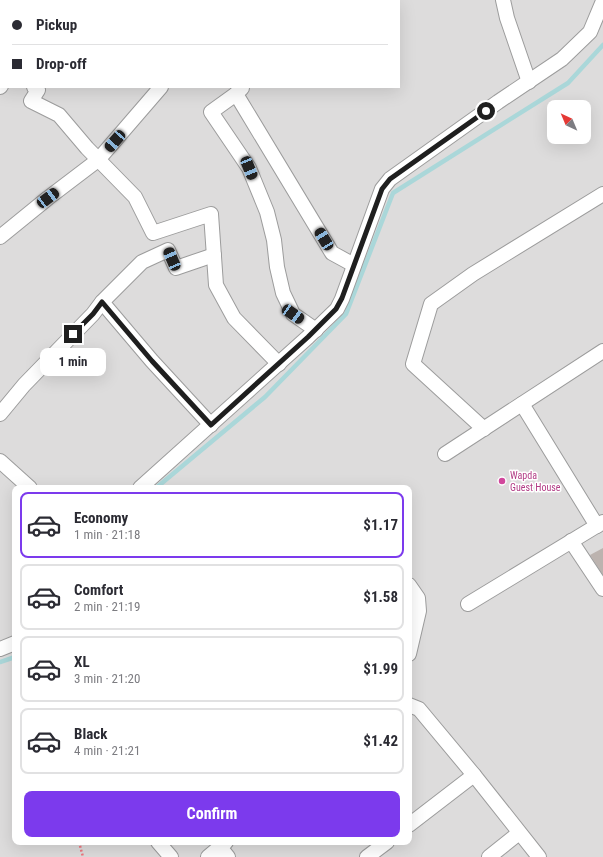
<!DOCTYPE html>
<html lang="en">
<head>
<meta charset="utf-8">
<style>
  :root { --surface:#fff; --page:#f2f2f3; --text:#2b2b33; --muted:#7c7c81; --line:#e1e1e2; --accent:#7c3aed }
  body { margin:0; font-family:"Roboto Condensed",sans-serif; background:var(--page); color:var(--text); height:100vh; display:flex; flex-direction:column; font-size:15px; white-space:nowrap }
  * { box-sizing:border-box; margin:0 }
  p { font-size:13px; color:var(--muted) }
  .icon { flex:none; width:22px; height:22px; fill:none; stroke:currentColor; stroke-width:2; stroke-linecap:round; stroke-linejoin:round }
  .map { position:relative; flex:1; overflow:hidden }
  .sheet { position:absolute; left:12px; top:485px; width:400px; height:360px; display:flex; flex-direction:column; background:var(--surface); border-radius:8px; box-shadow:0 4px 16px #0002 }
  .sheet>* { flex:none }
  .guide { position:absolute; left:0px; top:0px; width:400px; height:88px; box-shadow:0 4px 16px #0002; display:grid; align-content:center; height:88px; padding:0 12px; background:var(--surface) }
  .needle { width:26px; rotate:316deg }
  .tools { position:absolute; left:547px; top:100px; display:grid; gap:8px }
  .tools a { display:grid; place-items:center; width:44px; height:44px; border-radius:8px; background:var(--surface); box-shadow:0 4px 16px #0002; font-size:20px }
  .end { position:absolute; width:18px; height:18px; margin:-9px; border:5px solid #1f1f1f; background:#fff; box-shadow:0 0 0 2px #fff }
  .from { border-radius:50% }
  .bubble { position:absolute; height:28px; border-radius:8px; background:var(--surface); box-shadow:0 4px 16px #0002; font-size:13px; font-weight:700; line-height:28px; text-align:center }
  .car { position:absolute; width:12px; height:24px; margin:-12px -6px; border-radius:5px; box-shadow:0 0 3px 1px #0007; background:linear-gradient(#222 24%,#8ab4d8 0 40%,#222 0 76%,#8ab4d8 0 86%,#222 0) }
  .guide b { display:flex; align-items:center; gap:14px; height:38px; font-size:15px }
  .guide b+b { border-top:1px solid var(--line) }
  .guide i { width:10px; height:10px; background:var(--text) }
  ul { padding:7px 0 0; list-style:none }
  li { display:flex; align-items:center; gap:12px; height:66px; margin:0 8px 6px; padding:0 4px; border:2px solid var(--line); border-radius:8px }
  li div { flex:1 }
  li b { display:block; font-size:15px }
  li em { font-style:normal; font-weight:700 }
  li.active { border-color:var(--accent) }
  li>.icon { width:36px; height:36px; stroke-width:1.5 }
  .primary-button { display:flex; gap:8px; margin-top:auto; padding:8px 12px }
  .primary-button a { flex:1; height:46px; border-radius:8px; background:var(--accent); color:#fff; font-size:16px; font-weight:700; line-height:46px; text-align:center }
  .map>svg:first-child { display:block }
  .residential { fill:#dddcdc; fill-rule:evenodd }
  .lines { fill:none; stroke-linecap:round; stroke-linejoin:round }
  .stream { stroke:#aad7d9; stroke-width:4.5 }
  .building { fill:#bcb3af }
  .minor-casing { stroke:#9c9c9c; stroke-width:16 }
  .path { stroke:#ef7780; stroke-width:2.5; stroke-dasharray:2 2; stroke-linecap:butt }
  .minor { stroke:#fff; stroke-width:14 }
  .route { stroke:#1f1f1f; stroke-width:5 }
  .hotel-dot { fill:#d1479c; stroke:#fff; stroke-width:1.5 }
  .labels { text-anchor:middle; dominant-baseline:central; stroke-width:3; stroke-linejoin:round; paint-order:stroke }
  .hotel-label { font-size:10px; fill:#b23c85; stroke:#fff; text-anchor:start }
</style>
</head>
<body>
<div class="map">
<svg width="603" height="857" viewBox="0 0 603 857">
  <rect width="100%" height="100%" fill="#efebe6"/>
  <path class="residential" d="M0,0H603V857H0ZM1,1H399V87H1ZM554,107H584V137H554ZM15,488H409V842H15Z"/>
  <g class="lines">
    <g class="stream">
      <path d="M156,488L265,397L346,314L393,193L568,83L603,45"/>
      <path d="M0,662L15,657"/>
    </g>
  </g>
  <path class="building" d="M603,548V575L590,555Z"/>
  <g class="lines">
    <defs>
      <g id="minor">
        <path d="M8,0L9,1"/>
        <path d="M155,0L156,1"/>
        <path d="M503,0L507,18L529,82"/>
        <path d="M366,1L367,0"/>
        <path d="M0,87L1,86"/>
        <path d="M34,87L38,90L31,101L59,115L87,148L135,197L153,233L211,214L216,285L234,318L279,364"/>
        <path d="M242,88L236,94L332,253L354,265"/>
        <path d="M236,94L211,112L249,168L267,212L274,240L277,267L283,293L293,314L316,330"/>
        <path d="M0,237L48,198L98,160L161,87"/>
        <path d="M102,302L152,361L211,425"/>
        <path d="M522,404L597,526"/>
        <path d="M0,414L24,385L93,314L102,302L142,262L168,250L176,268L214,255"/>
        <path d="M484,429L413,364L431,304L473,274L603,194"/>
        <path d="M445,454L603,351"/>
        <path d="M0,461L30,488"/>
        <path d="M140,488L308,337L337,309L342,299L382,189L390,179L498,102L562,59L590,32L603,1"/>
        <path d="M571,541L603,589"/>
        <path d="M409,585L418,598L419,611L409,654"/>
        <path d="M468,604L603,522"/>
        <path d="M0,649L15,643"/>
        <path d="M409,705L419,709L474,775L539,857"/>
        <path d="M409,825L474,775"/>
        <path d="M158,842L171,857"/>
        <path d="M220,847L228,857"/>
        <path d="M208,857L226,842"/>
        <path d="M367,857L387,842"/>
        <path d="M489,857L519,833"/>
      </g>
    </defs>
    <use href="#minor" class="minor-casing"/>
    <path class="path" d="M79,842L83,857"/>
    <use href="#minor" class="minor"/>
  </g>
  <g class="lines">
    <path class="route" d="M73,334L93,314L102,302L152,361L211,425L308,337L336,309L342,298L382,189L390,179L486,111"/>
  </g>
  <circle class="hotel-dot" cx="502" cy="481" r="4"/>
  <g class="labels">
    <g class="hotel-label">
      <text x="510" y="475">Wapda<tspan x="510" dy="12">Guest House</tspan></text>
    </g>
  </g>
</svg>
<div class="tools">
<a><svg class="needle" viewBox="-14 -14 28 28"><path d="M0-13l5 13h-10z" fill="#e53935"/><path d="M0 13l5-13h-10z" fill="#7c7c81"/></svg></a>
</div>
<i class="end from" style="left:486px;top:111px"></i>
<i class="end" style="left:73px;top:334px"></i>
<div class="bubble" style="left:40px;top:348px;width:66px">1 min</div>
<i class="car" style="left:115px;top:141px;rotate:221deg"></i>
<i class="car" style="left:249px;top:168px;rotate:158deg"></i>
<i class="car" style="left:48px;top:198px;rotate:53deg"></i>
<i class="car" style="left:324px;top:239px;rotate:329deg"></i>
<i class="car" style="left:172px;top:259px;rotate:337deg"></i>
<i class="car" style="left:293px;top:314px;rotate:125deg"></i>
<div class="guide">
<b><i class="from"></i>Pickup</b>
<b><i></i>Drop-off</b>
</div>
<section class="sheet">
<ul>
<li class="active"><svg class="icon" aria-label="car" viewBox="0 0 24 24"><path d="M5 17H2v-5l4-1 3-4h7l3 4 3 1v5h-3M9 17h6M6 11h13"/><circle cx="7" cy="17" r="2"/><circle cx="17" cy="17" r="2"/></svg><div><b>Economy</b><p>1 min · 21:18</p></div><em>$1.17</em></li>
<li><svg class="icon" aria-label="car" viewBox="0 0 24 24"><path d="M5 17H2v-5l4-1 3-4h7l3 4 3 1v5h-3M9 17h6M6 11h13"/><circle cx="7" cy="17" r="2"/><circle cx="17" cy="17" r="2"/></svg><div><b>Comfort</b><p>2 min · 21:19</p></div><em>$1.58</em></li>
<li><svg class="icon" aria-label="car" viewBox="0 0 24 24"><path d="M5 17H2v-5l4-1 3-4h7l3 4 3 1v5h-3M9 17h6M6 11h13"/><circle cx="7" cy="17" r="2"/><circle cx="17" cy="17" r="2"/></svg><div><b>XL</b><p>3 min · 21:20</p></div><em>$1.99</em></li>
<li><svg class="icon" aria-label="car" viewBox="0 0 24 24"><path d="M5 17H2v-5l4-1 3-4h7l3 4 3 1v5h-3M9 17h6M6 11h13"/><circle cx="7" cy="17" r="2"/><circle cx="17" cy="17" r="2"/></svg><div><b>Black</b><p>4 min · 21:21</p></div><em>$1.42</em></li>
</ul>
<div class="primary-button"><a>Confirm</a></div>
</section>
</div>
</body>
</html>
